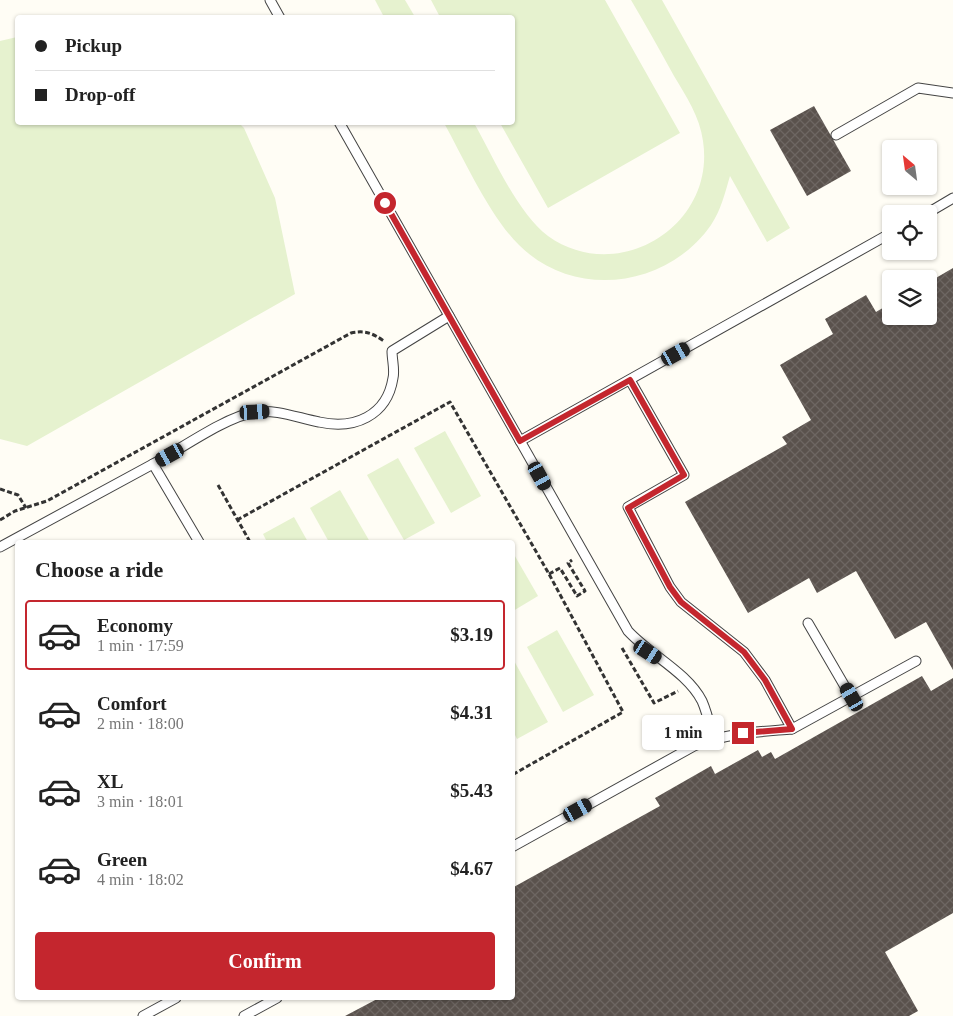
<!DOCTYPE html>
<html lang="en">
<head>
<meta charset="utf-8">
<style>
  :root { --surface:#fff; --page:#f6f6f6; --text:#222; --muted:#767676; --line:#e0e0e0; --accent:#c4262e }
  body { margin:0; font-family:"Times New Roman",serif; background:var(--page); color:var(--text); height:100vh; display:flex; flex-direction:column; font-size:19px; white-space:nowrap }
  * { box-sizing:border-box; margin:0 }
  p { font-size:16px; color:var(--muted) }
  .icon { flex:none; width:28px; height:28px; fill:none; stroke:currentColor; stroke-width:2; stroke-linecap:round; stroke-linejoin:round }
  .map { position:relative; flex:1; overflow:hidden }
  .drawer { position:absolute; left:15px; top:540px; width:500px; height:460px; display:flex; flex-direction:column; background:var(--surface); border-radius:5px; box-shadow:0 1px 4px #0004 }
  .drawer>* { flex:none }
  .hud { position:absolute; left:15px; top:15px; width:500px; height:110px; border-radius:5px; box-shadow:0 1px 4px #0004; display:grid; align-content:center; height:110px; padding:0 20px; background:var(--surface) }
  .needle { width:32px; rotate:331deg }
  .tools { position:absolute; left:882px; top:140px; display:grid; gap:10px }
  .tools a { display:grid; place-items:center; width:55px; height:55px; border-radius:5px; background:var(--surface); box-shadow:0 1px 4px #0004; font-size:25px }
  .end { position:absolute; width:22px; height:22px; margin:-11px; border:6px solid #c4262e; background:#fff; box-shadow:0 0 0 2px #fff }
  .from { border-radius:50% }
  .bubble { position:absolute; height:35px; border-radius:5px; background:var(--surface); box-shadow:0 1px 4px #0004; font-size:16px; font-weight:800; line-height:35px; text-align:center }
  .car { position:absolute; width:15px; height:30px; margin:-15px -8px; border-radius:6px; box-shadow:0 0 4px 1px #0007; background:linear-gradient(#222 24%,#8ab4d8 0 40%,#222 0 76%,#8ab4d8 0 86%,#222 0) }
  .hud b { display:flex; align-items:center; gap:18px; height:48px; font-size:19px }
  .hud b+b { border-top:1px solid var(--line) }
  .hud i { width:12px; height:12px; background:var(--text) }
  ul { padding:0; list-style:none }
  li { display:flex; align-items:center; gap:15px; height:70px; margin:0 10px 8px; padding:0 10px; border:2px solid transparent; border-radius:5px }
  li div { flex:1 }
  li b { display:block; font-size:19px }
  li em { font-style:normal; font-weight:800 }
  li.selected { border-color:var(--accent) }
  li>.icon { width:45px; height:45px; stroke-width:1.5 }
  h2 { padding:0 20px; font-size:22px; line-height:60px }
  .button { display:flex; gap:10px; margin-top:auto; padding:10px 20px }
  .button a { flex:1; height:58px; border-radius:5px; background:var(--accent); color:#fff; font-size:20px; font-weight:800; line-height:58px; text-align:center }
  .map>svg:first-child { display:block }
  .pitch { fill:#e6f2cf }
  .building { fill:url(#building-cross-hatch) }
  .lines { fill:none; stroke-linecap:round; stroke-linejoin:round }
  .lane-casing { stroke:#444; stroke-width:11 }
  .path { stroke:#333; stroke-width:3; stroke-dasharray:5 2.5; stroke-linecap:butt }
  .lane { stroke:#fff; stroke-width:9 }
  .route { stroke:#c4262e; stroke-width:6 }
</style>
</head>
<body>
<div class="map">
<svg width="953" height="1016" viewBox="0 0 953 1016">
  <defs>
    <pattern id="building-cross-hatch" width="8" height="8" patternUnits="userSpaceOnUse" patternTransform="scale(1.25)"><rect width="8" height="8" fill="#5a524d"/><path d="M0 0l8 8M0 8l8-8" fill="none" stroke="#6d6662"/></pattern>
  </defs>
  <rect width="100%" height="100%" fill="#fffdf5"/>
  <g class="pitch">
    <path d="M375,0H405L415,17H384Z"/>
    <path d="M431,0H605L680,133L548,208L500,123L512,122V18L440,17Z"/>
    <path d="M631,0H662L790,228L767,242L730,176C725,193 721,210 711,225C667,288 574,300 519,245C490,217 464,159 444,123H474C493,156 517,213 548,236C618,286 716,226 703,141C700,117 686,96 674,76C660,51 646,25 631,0Z"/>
    <path d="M17,37L18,122L239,123L244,128L275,198L295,294L27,446L0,439V41Z"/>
    <path d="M445,431L481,496L451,513L414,448Z"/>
    <path d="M398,458L435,523L404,540L367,475Z"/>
    <path d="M340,490L370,542H329L310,508Z"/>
    <path d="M294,517L308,542H267L263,534Z"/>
    <path d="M512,551L538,596L513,611H512Z"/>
    <path d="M557,630L594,695L563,712L527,647Z"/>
    <path d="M513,659L548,722L517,739L513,731Z"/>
  </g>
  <g class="building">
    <path d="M814,106L851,171L807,196L770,130Z"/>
    <path d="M953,268V670L926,622L895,639L856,571L817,593L809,578L748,613L685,502L787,444L782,437L811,420L780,365L833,334L825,319L866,295L876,312L891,303V316H929V282Z"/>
    <path d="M922,676L931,691L953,678V913L885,952L918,1011L909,1016H345L379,998H512V888L660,806L655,798L711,766L715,774L758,750L762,757L771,752L775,759Z"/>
  </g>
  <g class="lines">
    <defs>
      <g id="lane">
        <path d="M270,0L280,18"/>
        <path d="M339,122L628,631C650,655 687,672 702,701C707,712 710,726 713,738"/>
        <path d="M836,135L918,88L953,93"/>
        <path d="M926,214L953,198"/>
        <path d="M630,380L684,475L628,507L670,587L681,602L744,652L765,680L792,729L916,661"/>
        <path d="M520,441L891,233"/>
        <path d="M199,542L153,464C181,449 225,417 255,412C277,409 298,418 319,422C354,430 387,416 393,378C395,370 392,360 392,351L449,316"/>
        <path d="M0,547L153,464"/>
        <path d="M808,623L851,697"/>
        <path d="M512,847L694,746C726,733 758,732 792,729"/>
        <path d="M143,1016L176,998"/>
        <path d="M244,1016L277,998"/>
      </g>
    </defs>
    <use href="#lane" class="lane-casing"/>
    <g class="path">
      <path d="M218,485L250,542"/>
      <path d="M0,489L18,495L26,508"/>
      <path d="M0,520L15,511L47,501L351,333C365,330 372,333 384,341"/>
      <path d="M237,520L450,402L549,574L623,712L512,775"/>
      <path d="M549,574L560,568L577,596L585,591L568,563L572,560"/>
      <path d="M622,648L654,703L678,691"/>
    </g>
    <use href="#lane" class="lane"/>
  </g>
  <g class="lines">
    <path class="route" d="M385,203L520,441L630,380L684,475L628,508L670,587L681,602L744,652L765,680L792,729L743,733"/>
  </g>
</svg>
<div class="tools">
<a><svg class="needle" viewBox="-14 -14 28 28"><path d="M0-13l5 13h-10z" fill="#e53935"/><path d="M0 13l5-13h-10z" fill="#767676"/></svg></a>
<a><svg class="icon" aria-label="locate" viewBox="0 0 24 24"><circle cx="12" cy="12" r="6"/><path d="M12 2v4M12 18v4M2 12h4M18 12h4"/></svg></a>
<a><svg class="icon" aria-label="layers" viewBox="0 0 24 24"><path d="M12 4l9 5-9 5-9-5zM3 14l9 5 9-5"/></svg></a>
</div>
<i class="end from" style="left:385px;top:203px"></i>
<i class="end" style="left:743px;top:733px"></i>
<div class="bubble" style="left:642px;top:715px;width:82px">1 min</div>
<i class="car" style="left:676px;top:354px;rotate:61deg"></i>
<i class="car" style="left:255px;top:412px;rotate:87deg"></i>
<i class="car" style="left:170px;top:455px;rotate:241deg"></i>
<i class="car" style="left:540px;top:476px;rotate:151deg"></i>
<i class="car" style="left:648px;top:652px;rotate:123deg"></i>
<i class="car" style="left:852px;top:697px;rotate:330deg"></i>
<i class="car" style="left:578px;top:810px;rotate:61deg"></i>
<div class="hud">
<b><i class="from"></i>Pickup</b>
<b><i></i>Drop-off</b>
</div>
<section class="drawer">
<h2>Choose a ride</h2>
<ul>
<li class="selected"><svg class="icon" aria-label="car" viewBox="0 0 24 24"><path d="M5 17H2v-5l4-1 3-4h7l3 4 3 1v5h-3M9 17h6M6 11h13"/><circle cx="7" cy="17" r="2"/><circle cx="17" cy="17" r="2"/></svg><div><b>Economy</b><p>1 min · 17:59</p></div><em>$3.19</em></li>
<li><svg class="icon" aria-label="car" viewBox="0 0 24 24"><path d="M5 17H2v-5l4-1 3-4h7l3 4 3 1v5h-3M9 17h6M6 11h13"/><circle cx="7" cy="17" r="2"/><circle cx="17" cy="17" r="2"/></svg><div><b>Comfort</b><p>2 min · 18:00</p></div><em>$4.31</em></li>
<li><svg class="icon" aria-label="car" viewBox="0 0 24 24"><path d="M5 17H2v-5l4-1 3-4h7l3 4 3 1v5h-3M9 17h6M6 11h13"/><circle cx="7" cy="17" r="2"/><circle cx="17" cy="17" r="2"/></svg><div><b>XL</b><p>3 min · 18:01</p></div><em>$5.43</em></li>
<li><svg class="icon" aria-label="car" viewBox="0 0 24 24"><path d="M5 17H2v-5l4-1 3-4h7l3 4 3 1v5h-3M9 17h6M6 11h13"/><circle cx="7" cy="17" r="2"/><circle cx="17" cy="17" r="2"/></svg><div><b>Green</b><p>4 min · 18:02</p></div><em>$4.67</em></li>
</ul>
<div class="button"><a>Confirm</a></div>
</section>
</div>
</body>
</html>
